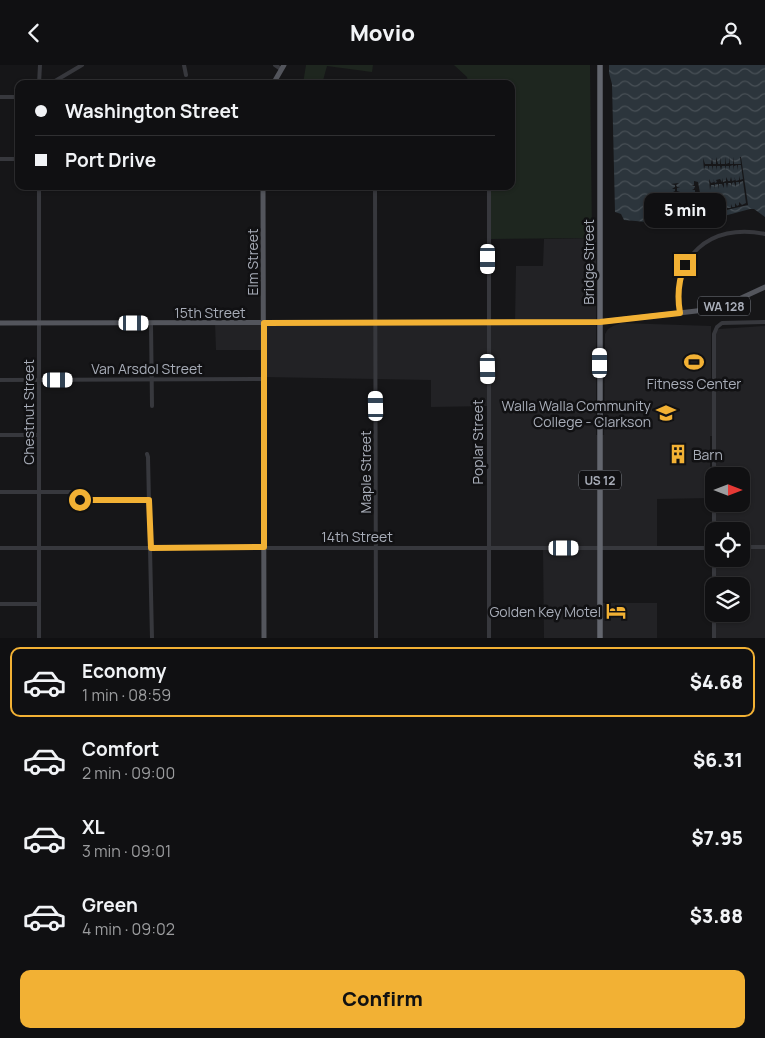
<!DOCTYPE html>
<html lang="en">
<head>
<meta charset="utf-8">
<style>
  :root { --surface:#101012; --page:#19191b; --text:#f1f3f6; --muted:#9c9d9f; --line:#303032; --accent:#f2b134 }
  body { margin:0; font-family:Manrope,sans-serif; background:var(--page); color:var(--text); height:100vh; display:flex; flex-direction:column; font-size:19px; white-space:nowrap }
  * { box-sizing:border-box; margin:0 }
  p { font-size:16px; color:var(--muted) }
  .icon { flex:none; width:28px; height:28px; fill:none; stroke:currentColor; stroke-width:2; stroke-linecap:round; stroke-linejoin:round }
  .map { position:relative; height:573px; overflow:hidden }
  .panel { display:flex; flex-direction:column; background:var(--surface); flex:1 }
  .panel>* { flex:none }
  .top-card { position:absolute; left:15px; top:15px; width:500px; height:110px; border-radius:10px; box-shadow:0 1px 4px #0004,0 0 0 1px var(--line); display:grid; align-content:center; height:110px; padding:0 20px; background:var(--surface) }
  .needle { width:32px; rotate:90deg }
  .controls { position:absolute; left:705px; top:402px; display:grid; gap:10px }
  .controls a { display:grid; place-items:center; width:45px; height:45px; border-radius:10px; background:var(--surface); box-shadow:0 1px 4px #0004,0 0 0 1px var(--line); font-size:25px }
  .end { position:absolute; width:22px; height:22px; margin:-11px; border:6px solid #f2b134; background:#111; box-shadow:0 0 0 2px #111 }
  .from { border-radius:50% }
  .bubble { position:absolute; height:35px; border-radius:10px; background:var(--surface); box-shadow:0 1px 4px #0004,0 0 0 1px var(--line); font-size:16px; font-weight:800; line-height:35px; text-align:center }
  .car { position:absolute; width:15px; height:30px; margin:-15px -8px; border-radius:6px; box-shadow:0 0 4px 1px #0007; background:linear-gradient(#fff 24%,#345 0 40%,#fff 0 76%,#345 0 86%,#fff 0) }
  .top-card b { display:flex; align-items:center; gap:18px; height:48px; font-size:19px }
  .top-card b+b { border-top:1px solid var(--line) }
  .top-card i { width:12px; height:12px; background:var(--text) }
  ul { padding:9px 0 0; list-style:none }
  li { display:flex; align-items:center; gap:15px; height:70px; margin:0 10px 8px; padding:0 10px; border:2px solid transparent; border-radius:10px }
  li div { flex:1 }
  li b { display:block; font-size:19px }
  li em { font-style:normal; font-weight:800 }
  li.on { border-color:var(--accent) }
  li>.icon { width:45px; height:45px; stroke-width:1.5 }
  .cta { display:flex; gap:10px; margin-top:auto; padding:10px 20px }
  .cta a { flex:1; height:58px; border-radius:10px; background:var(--accent); color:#111; font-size:20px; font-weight:800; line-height:58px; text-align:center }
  header { display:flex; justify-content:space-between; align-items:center; height:65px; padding:0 20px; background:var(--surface); font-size:22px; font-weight:800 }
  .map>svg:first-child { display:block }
  .built { fill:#222225; fill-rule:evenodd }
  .grass { fill:#1e261f }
  .water { fill:url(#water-waves) }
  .pier { fill:#161618 }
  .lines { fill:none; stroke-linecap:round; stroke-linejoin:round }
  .minor { stroke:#37383d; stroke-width:4 }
  .major { stroke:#53555c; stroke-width:5 }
  .highway { stroke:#63666e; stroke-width:5.5 }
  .route { stroke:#f2b134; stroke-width:6 }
  .labels { text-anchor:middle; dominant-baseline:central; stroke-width:5; stroke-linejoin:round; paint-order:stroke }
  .shield { fill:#111113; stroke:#7b7e86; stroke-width:1 }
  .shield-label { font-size:12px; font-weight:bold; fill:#a8adb8 }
  .street-label { font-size:14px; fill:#a8adb8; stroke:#111113 }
  .poi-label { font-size:14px; fill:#a8adb8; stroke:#111113; text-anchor:end }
</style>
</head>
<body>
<header><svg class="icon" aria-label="back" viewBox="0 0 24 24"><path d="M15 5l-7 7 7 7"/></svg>Movio<svg class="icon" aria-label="person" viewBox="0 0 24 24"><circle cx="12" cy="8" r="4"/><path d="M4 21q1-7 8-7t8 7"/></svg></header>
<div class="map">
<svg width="765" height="573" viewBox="0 0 765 573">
  <defs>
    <pattern id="water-waves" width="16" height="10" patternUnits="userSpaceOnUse" patternTransform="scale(1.25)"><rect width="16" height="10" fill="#2c353c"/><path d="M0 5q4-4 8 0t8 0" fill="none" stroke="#485056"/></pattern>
  </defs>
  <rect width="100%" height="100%" fill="#161618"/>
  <path class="built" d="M596,173V370H604L605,269L608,264L613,261L621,258L711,261V326H715L716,266L719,264L765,261V573H714V439H741V411H714L715,371H710V433L657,434V483H600V538H657V573H544L543,483H489V341L431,342V315L264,312V285H216L215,258H515L516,201H543L544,174ZM714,466H741V494H714ZM714,521H741V549H714Z"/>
  <g class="grass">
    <path d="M306,0H373L372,7L327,1L322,19H303Z"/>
    <path d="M454,0H590L592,173L489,174V121H511V19H468L467,12Z"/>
  </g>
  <path class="water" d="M609,0H765V152L754,144H750L724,151L670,159L624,155L621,149L615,147L612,19L609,8Z"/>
  <path class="pier" d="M716,92L718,99H720V92L721,99H725V92L726,99L729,98V92L730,99H733V92L734,99H741L740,92H741L748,140L722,146V151L720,147L689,148V156L687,142L675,144L678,142L677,135H673L677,134L676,131H673L676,130L675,127H673L675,126V124H672L675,122V120L671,119L679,118L676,120L677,122H680L677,123V126H680L677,127V130H681L678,131V134H681L678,135L679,138H682L679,139V142L696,140L697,137L693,136H696V133L692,132H695L696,129L692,128H695V125H692L694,124L695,121H691L694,120V116L698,117L700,128H697V131H700L697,133L698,135L701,136H698V139L701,141L689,142V147L720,145V142L726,140L727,143H731V139L732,142H735V138L737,141L739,140V137L742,140L746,138L743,116L740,117V121L739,117H736V122L734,117L732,118L731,122V118H728L727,123L726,118H724V123L722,119H719V124L718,119H715L714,124V120H711L710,125L709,114L711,118L714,117L713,114L715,118L717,117L716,115L720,114L722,117V113L723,117L726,116V112L728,116H730L731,112L732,116L735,115L734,112L736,116L739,115V111L740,115L743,114L741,100H738L737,105V100L734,101V105L733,100L730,101L729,105V101H726V105L725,101H722L721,105L720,101H717L716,105V101H713L712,105V101H709V105L708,101H705L704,105L703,93L705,99H708V93V99H711L712,93L713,99H716Z"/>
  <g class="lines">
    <g class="minor">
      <path d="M184,0L186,10"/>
      <path d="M275,0L281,4"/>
      <path d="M39,19L40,0"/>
      <path d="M50,19L82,0"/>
      <path d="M0,32H19"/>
      <path d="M0,94H19"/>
      <path d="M39,121V573"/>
      <path d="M355,121L376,124"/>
      <path d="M375,121L376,573"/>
      <path d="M680,248C670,193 710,157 765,169"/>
      <path d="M151,259L152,341"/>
      <path d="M0,315L264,314"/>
      <path d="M0,370H39"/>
      <path d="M147,389L148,392L152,573"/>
      <path d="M0,427H73L81,435H149"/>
      <path d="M741,482H765"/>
      <path d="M0,483H714"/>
      <path d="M0,539H39"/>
      <path d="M489,573V121"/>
      <path d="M714,573V269L717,262L722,258L765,257"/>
    </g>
    <g class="major">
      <path d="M273,19L284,0"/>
      <path d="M263,121L264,573"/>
      <path d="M0,258L600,257L705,245L724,241L765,222"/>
    </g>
    <path class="highway" d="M600,0V573"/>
  </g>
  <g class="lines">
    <path class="route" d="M80,435H149L151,483L264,482V258L600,257L680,248C677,231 678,216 685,200"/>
  </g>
  <defs>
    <symbol id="stadium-bare" viewBox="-9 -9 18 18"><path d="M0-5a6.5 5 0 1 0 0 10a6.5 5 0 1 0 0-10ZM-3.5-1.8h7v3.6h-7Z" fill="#f2b134" stroke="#111113" stroke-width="2.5" paint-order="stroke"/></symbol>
    <symbol id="university-bare" viewBox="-9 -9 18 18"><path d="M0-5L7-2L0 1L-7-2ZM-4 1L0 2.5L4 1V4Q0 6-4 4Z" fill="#f2b134" stroke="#111113" stroke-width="2.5" paint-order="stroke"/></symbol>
    <symbol id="building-bare" viewBox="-9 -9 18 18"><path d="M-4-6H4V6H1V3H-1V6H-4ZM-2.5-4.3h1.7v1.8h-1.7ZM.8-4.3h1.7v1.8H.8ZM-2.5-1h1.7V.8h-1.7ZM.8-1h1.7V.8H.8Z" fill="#f2b134" stroke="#111113" stroke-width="2.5" paint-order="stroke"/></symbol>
    <symbol id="hotel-bare" viewBox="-9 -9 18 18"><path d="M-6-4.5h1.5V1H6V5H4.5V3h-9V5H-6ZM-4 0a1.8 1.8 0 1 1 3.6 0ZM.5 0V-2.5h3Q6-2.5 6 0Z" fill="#f2b134" stroke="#111113" stroke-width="2.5" paint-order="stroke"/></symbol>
  </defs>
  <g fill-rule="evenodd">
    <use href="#stadium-bare" x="680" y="283" width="28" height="28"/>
    <use href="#university-bare" x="652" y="334" width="28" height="28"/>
    <use href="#building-bare" x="664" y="375" width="28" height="28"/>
    <use href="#hotel-bare" x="602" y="532" width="28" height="28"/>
  </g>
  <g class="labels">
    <g class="shield">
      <rect x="698" y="231.5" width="52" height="19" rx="4"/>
      <rect x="579" y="405.5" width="42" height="19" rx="4"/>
    </g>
    <g class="shield-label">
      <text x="724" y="241">WA 128</text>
      <text x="600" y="415">US 12</text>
    </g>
    <g class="street-label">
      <text transform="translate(252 197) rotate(-90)">Elm Street</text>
      <text transform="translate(588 197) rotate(-90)">Bridge Street</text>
      <text x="210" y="247">15th Street</text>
      <text x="147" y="303">Van Arsdol Street</text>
      <text transform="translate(28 347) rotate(-90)">Chestnut Street</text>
      <text transform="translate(477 377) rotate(-90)">Poplar Street</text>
      <text transform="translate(365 407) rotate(-90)">Maple Street</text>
      <text x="357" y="471">14th Street</text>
    </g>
    <g class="poi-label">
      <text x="694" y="318" text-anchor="middle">Fitness Center</text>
      <text x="651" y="340">Walla Walla Community<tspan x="651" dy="16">College - Clarkson</tspan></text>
      <text x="693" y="389" text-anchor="start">Barn</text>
      <text x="601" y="546">Golden Key Motel</text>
    </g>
  </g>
</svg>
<div class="controls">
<a><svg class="needle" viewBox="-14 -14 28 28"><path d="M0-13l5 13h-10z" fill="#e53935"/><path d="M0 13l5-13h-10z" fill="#9c9d9f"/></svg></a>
<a><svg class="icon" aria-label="locate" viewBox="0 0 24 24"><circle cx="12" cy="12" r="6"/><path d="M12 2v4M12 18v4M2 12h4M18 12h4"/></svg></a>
<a><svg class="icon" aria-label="layers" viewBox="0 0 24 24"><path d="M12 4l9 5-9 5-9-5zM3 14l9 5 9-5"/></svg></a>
</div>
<i class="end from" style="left:80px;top:435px"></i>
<i class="end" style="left:685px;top:200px"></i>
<div class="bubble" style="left:644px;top:128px;width:82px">5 min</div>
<i class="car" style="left:488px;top:194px;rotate:180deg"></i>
<i class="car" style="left:134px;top:258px;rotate:90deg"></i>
<i class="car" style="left:600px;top:298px;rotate:0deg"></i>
<i class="car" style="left:488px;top:304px;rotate:179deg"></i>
<i class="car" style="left:58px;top:315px;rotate:90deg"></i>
<i class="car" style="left:376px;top:341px;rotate:359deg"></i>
<i class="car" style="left:564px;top:483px;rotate:90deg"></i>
<div class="top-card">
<b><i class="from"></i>Washington Street</b>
<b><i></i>Port Drive</b>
</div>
</div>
<section class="panel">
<ul>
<li class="on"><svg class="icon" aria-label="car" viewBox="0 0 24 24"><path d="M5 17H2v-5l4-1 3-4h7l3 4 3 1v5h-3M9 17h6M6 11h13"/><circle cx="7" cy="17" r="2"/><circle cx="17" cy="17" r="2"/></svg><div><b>Economy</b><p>1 min · 08:59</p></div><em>$4.68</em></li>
<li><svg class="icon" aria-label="car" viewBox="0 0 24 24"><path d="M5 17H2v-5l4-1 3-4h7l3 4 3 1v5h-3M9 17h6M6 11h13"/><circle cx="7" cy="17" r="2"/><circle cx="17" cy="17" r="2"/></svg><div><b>Comfort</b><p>2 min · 09:00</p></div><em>$6.31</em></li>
<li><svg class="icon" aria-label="car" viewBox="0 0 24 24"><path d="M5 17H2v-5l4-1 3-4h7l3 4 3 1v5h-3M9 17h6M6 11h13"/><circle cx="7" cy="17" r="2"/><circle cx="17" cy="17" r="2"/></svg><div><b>XL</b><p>3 min · 09:01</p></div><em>$7.95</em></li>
<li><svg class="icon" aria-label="car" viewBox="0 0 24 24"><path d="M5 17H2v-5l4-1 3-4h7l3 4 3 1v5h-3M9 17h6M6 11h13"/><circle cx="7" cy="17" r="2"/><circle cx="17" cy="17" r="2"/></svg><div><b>Green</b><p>4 min · 09:02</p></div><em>$3.88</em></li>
</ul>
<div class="cta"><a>Confirm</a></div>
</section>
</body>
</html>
